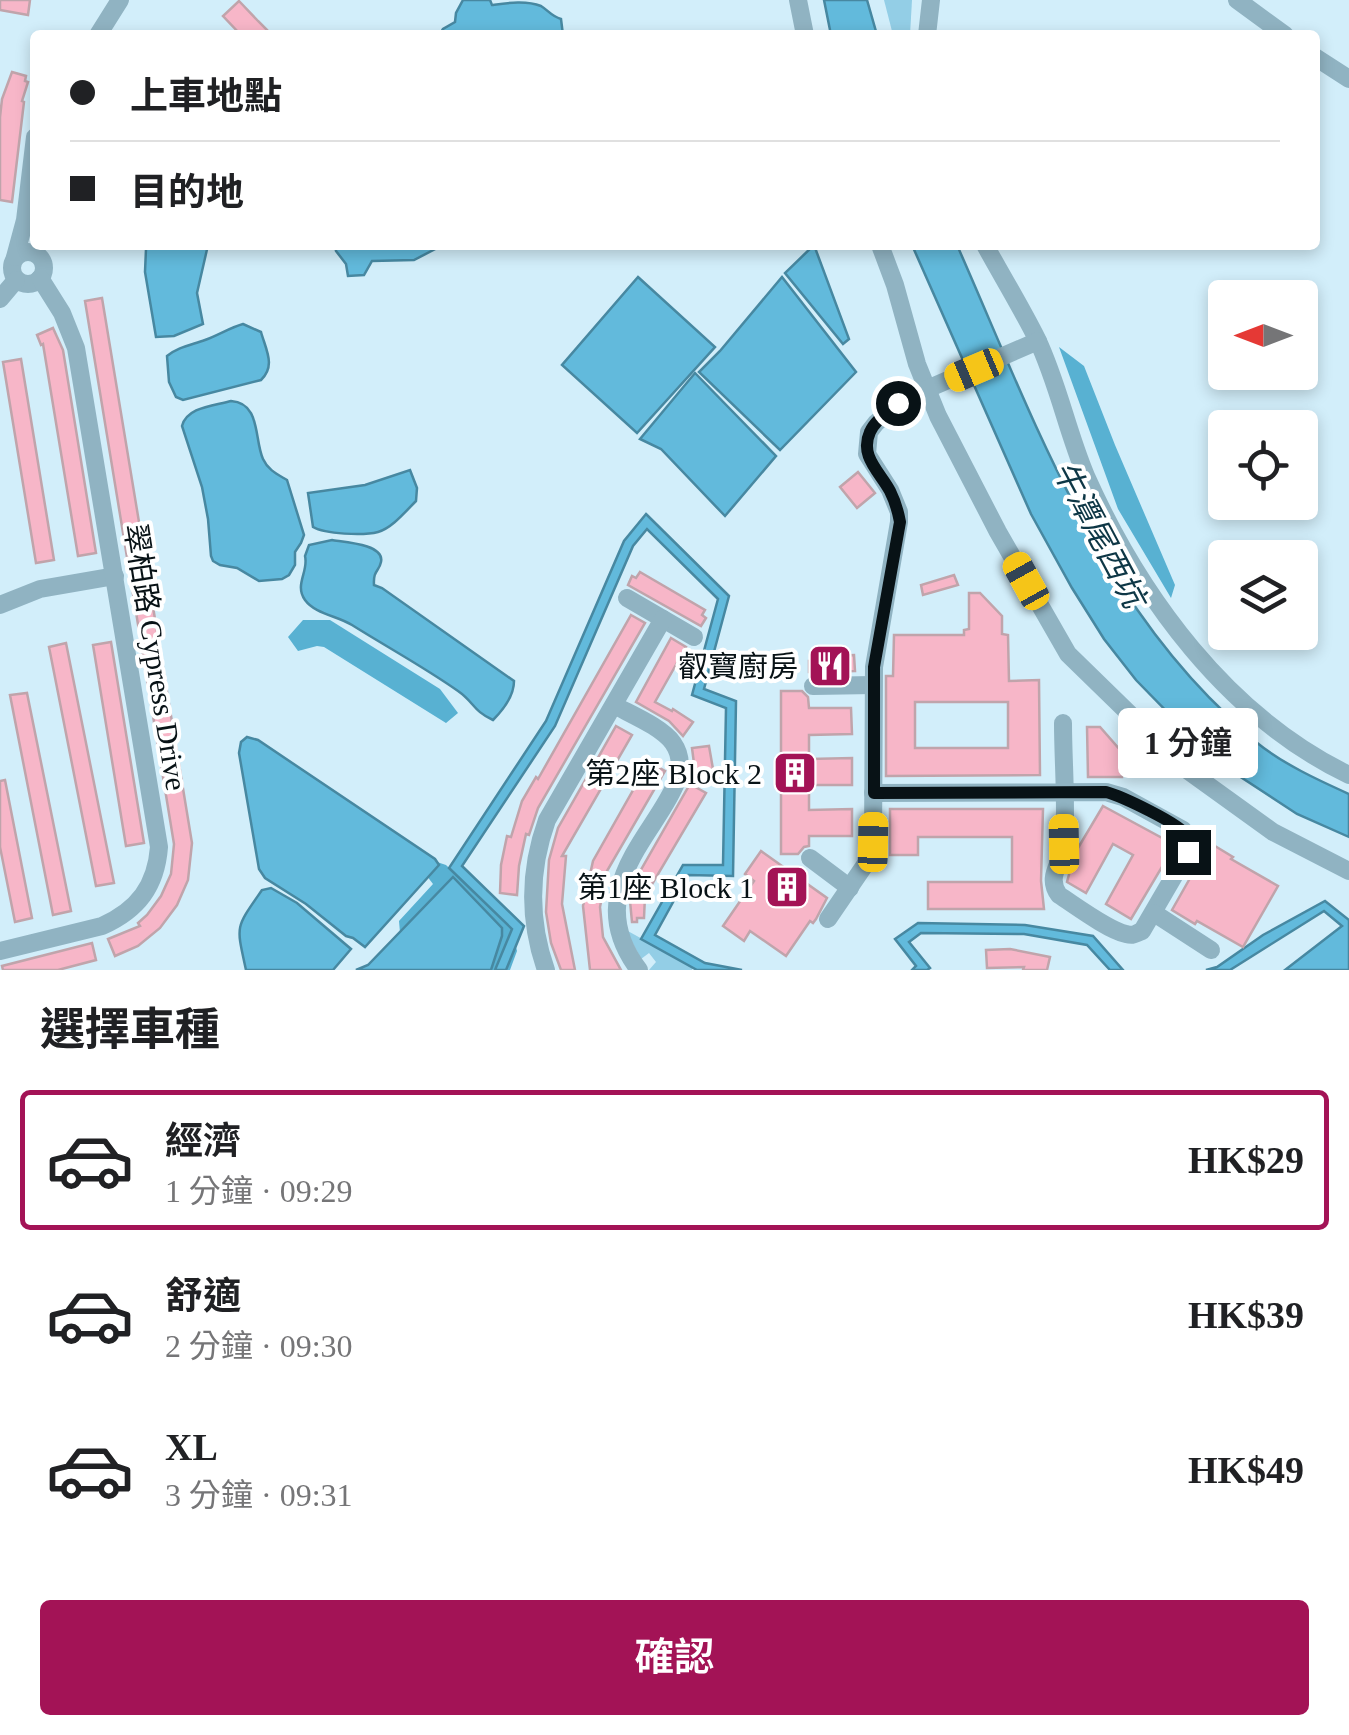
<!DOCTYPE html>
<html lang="zh-TW">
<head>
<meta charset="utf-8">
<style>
  :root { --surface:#fff; --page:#f2f2f2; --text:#202124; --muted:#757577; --line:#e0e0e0; --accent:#a31356 }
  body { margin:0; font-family:"Times New Roman","Noto Sans TC",serif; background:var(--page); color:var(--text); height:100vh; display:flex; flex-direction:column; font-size:38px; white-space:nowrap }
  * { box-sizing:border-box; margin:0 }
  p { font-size:32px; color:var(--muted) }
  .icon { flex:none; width:55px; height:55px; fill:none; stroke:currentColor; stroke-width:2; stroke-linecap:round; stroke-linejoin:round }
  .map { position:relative; height:970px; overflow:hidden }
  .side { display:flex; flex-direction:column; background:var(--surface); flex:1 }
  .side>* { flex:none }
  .guide { position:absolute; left:30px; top:30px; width:1290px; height:220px; border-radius:10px; box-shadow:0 5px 15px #0003; display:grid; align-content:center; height:220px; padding:0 40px; background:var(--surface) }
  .needle { width:65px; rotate:270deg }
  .tools { position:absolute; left:1208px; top:280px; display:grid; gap:20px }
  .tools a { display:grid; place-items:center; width:110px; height:110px; border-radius:10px; background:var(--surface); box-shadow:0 5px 15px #0003; font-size:50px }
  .end { position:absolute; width:45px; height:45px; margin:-22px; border:12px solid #081216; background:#fff; box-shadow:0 0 0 5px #fff }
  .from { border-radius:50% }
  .bubble { position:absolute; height:70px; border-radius:10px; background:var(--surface); box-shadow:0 5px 15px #0003; font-size:32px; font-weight:600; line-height:70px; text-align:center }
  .car { position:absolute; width:30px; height:60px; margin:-30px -15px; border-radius:12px; box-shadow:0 0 8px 2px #0007; background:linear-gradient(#f5c518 24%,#345 0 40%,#f5c518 0 76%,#345 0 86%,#f5c518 0) }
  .guide b { display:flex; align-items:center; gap:35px; height:95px; font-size:38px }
  .guide b+b { border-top:2px solid var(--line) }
  .guide i { width:25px; height:25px; background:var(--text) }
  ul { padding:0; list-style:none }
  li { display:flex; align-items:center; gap:30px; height:140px; margin:0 20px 15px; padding:0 20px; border:5px solid transparent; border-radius:10px }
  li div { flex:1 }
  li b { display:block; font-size:38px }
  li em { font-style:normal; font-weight:600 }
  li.current { border-color:var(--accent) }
  li>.icon { width:90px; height:90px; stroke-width:1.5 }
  h2 { padding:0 40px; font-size:45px; line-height:120px }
  .cta { display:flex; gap:20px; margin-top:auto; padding:20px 40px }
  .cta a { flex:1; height:115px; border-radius:10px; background:var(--accent); color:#fff; font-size:40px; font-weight:600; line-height:115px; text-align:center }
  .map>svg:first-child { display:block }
  .green { fill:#93cee6 }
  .forest { fill:#58b1d2 }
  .water { fill:#62badc; stroke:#4788a1; stroke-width:2.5 }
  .building { fill:#f7b6c8; stroke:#c0a4ab; stroke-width:2.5; fill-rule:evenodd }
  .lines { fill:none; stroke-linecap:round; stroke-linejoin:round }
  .minor { stroke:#90b3c2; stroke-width:18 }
  .route { stroke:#081216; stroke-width:12 }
  .labels { text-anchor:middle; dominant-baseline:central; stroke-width:8; stroke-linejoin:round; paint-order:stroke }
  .street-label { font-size:30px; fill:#081216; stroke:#fff }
  .poi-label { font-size:30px; fill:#081216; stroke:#fff; text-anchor:end }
  .water-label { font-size:32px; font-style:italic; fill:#0e3746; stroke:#fff }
</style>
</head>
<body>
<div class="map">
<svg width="1349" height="970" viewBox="0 0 1349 970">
  <rect width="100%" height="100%" fill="#d2eefa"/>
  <g class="green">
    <path d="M884,0H912L910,35H893Z"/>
    <path d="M626,930L693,967L692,970H649L656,962L649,953L641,959Z"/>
  </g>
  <g class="forest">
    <path d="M1059,347L1084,366L1115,445L1175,585L1171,598L1118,509Z"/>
    <path d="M303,620H330L440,689L458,713L446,723L324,647L317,646L298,651L288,637Z"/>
    <path d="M422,857L446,865L512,929L517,951L510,970H487L401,944L399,921L433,884L420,867Z"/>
  </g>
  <g class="water">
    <path d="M463,0H490L492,5C507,3 526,0 541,6C549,11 551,16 561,19L563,35H439L443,29L455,22L456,13Z"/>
    <path d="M824,0H867L877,35H831Z"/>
    <path d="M149,245H208L197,293L203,324L174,336L156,337L145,272L146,249Z"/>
    <path d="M335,245H443L414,260L372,261L364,275L348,276L346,264L336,251Z"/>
    <path d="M814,245L849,339L843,344L785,273Z"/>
    <path d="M912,245H957C1030,410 1093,590 1228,716C1237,725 1246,735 1256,742C1283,764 1318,780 1349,794V837L1297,814L1233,772L1183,728L1136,680L1104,639L1072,588L1031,514Z"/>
    <path d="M638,277L715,347L637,433L562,365Z"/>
    <path d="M782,277L856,372L780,450L699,372L720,351Z"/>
    <path d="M243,324L261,332C266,350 276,366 261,380L183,400L176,397L169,382L167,356C178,347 191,345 205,340C219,335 229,328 243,324Z"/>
    <path d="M695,373L776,456L725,516L661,449L640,439Z"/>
    <path d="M231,401C261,403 254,439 263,459C268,470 277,474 287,480L304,535L301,543L295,552V565L289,575L282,579L259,581L237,568L220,565L213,561L211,556L208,519L202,487L182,426C187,407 213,406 231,401Z"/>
    <path d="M410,470L417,488L416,501C405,512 392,528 378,532C363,536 325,534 313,527L308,493L365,485Z"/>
    <path d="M646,514L729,596L704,689L736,701L733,876L688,875L655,935L705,963L742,970H697L641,939L683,865H723L726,708L692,695L718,599L647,529L633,546L555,726L462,866L524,926L506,970H495L512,929L449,868L546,721L624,541Z"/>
    <path d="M332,540C343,542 385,544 381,562C379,572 373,570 374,585L382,588L514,681C514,696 504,709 493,720C473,711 474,702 458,691C424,667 387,647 352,625C338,616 315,614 305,600C294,585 309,571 305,556L309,545Z"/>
    <path d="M247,737L258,740L435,859L439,865L365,947L353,938L346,936L306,904L265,878L259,869L239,753L241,742Z"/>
    <path d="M453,877L502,928V936L491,970H356L368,965Z"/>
    <path d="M271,888L297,903L351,949L333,970H246C236,924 235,929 262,890Z"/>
    <path d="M1325,901L1349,920V970H1285L1342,926L1324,911L1230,970H1206L1217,967L1263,935Z"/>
    <path d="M918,923L1025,925L1093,936L1123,970H1110L1087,945L1024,934L921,933L909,942L930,968L927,970H912L916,966L895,939Z"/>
  </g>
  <g class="building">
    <path d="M0,0H30L28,15L0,10Z"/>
    <path d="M239,1L258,21L272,35H241L223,16Z"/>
    <path d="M12,72L26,76L25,81L28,82L22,101L24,102L12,202L0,200V117L2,99Z"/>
    <path d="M102,298L192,843L188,880L177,905L160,928L138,946L115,956L108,939L140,926L138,923L147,915L161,896L171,874L174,844L85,301Z"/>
    <path d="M53,328L63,350L96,553L78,556L43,344L41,345L37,335Z"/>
    <path d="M21,359L54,560L36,563L3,362Z"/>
    <path d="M858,472L875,493L857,508L840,487Z"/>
    <path d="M640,572L705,610L702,615L706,618L701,626L628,585L632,576L636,578Z"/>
    <path d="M954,575L958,585L923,595L921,585Z"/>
    <path d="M969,593H980L1002,616V634L1008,635L1009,681L1039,680L1040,775L886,776V676H893L894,635H964V630L969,629ZM915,702H1008V748H915Z"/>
    <path d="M631,615L645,623L538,808L529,835L526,834L519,866L517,895L500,893L501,865L507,836L511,837L522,801L536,777L538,779Z"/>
    <path d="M671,638L686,647L655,702L672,711L673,709L693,722L683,736L669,721L636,702Z"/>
    <path d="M111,642L144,843L126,846L93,645Z"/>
    <path d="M66,643L114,883L96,886L49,647Z"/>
    <path d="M854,655L855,671L809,672V661L827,660V656Z"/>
    <path d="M781,691H802L808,697L809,708H851L852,734L809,735V759L852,758V785H809V810L852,809V836H809V846L804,847L798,854H781Z"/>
    <path d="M27,693L71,911L53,915L10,695Z"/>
    <path d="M616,726L632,735L562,856H566L562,904L575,970H561L551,943L546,912L549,860L558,828Z"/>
    <path d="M1087,727H1100L1121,751L1122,777H1088Z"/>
    <path d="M709,746L713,769L695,771L692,748Z"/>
    <path d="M649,762L665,771L607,871L600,907L603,937L621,970H590L583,906L593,861Z"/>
    <path d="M5,780L32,918L15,922L0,847V781Z"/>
    <path d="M690,784L706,793L645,896L644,918H637V922H632L630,901L638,875Z"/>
    <path d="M1103,806L1175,845L1131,919L1106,904L1133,855L1113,844L1086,893L1067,882L1075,853Z"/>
    <path d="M890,809H1043L1041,881L1044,909H928V882H1012V837H918V855H890Z"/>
    <path d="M1210,843L1233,857L1231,859L1278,886L1243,947L1197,921L1195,924L1172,910Z"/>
    <path d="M761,851L827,898L816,919L813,923L810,921L786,956L750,931L744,941L723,926L754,881L745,874Z"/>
    <path d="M92,943L96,960L58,970H3L2,966Z"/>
    <path d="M1010,949L1050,957L1047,970H1023L1024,967L987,968L986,950Z"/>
  </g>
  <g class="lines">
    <g class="minor">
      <path d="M798,0L805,35"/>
      <path d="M1237,0L1285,35"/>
      <path d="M98,35L120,0"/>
      <path d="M927,35L931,0"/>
      <path d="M1315,57L1349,79"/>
      <path d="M880,245L895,285L917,364L938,416L998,532L1068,654L1187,770L1273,832L1349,871"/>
      <path d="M985,245C1002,276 1021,307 1037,339C1058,383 1067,431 1086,476C1140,597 1227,716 1349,775"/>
      <circle cx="28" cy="268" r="16"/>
      <path d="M15,257L25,220L35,137"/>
      <path d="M0,299L16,280"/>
      <path d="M627,598L694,637"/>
      <path d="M0,605L40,589L115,576"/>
      <path d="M813,686L873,685"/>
      <path d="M614,705C630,714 662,727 673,743C713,800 562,869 639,970"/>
      <path d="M873,793L1106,792L1123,797L1183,830L1189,839L1188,852L1142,931C1134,934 1134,936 1126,934C1108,930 1076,906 1059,895C1045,876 1063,863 1064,843C1067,804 1063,762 1063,723"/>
      <path d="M810,858L850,888"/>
      <path d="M1154,913L1211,950"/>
      <path d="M828,919L869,859L873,842L874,667L899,522V512L890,490L867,454L869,432L876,423L899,403L918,393L1038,341"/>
      <path d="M0,951L102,926C138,910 156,886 159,847L76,348L62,313L40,278"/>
      <path d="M546,970C528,919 529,870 547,820L663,619"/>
    </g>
  </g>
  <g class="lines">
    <path class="route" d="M898,403C889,411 875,420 870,432C859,456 880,472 890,491C895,501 898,511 900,522L874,667V793L1106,792C1121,796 1181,824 1187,836C1191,843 1189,844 1188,852"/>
  </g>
  <defs>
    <symbol id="restaurant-square" viewBox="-11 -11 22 22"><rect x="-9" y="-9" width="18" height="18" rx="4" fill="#a31356" stroke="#fff"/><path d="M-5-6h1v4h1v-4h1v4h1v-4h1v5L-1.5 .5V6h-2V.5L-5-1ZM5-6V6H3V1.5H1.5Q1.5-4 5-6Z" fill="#fff"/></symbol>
    <symbol id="building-square" viewBox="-11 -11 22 22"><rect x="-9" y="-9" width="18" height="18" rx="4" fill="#a31356" stroke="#fff"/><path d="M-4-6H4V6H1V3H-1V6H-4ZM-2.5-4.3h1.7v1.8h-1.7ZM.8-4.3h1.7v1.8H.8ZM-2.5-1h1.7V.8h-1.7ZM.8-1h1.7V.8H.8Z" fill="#fff"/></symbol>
  </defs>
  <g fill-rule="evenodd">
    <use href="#restaurant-square" x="805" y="641" width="50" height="50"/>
    <use href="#building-square" x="770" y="748" width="50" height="50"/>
    <use href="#building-square" x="762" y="862" width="50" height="50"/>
  </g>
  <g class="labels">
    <g class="street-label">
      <text transform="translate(156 657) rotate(81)">翠柏路 Cypress Drive</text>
    </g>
    <g class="poi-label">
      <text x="798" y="666">叡寶廚房</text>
      <text x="762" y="773">第2座 Block 2</text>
      <text x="754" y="887">第1座 Block 1</text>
    </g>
    <g class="water-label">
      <text transform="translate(1099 534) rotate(62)">牛潭尾西坑</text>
    </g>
  </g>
</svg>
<div class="tools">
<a><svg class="needle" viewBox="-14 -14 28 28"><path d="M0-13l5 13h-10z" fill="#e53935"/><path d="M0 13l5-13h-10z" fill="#757577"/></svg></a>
<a><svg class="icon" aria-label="locate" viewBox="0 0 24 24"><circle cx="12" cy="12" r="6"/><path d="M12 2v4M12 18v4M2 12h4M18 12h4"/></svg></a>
<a><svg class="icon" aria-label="layers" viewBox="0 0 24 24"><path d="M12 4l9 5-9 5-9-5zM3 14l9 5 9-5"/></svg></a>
</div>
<i class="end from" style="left:898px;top:403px"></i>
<i class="end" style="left:1188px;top:852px"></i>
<div class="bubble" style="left:1118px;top:708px;width:140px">1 分鐘</div>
<i class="car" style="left:974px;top:370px;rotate:247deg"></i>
<i class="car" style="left:1026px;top:581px;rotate:331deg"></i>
<i class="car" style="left:873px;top:842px;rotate:1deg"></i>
<i class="car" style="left:1064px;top:844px;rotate:359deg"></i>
<div class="guide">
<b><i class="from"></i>上車地點</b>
<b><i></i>目的地</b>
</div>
</div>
<section class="side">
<h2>選擇車種</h2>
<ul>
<li class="current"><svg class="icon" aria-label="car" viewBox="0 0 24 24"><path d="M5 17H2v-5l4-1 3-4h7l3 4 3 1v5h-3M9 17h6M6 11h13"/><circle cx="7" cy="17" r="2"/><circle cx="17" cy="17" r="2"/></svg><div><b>經濟</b><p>1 分鐘 · 09:29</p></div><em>HK$29</em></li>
<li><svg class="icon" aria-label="car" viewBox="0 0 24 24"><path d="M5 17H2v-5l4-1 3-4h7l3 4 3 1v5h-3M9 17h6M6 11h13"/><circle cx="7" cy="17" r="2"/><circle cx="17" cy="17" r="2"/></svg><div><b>舒適</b><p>2 分鐘 · 09:30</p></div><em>HK$39</em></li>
<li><svg class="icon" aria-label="car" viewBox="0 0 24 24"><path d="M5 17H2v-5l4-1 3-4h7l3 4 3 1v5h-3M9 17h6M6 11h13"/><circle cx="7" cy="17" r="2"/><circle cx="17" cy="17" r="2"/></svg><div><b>XL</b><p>3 分鐘 · 09:31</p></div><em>HK$49</em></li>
</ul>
<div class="cta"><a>確認</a></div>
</section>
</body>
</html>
